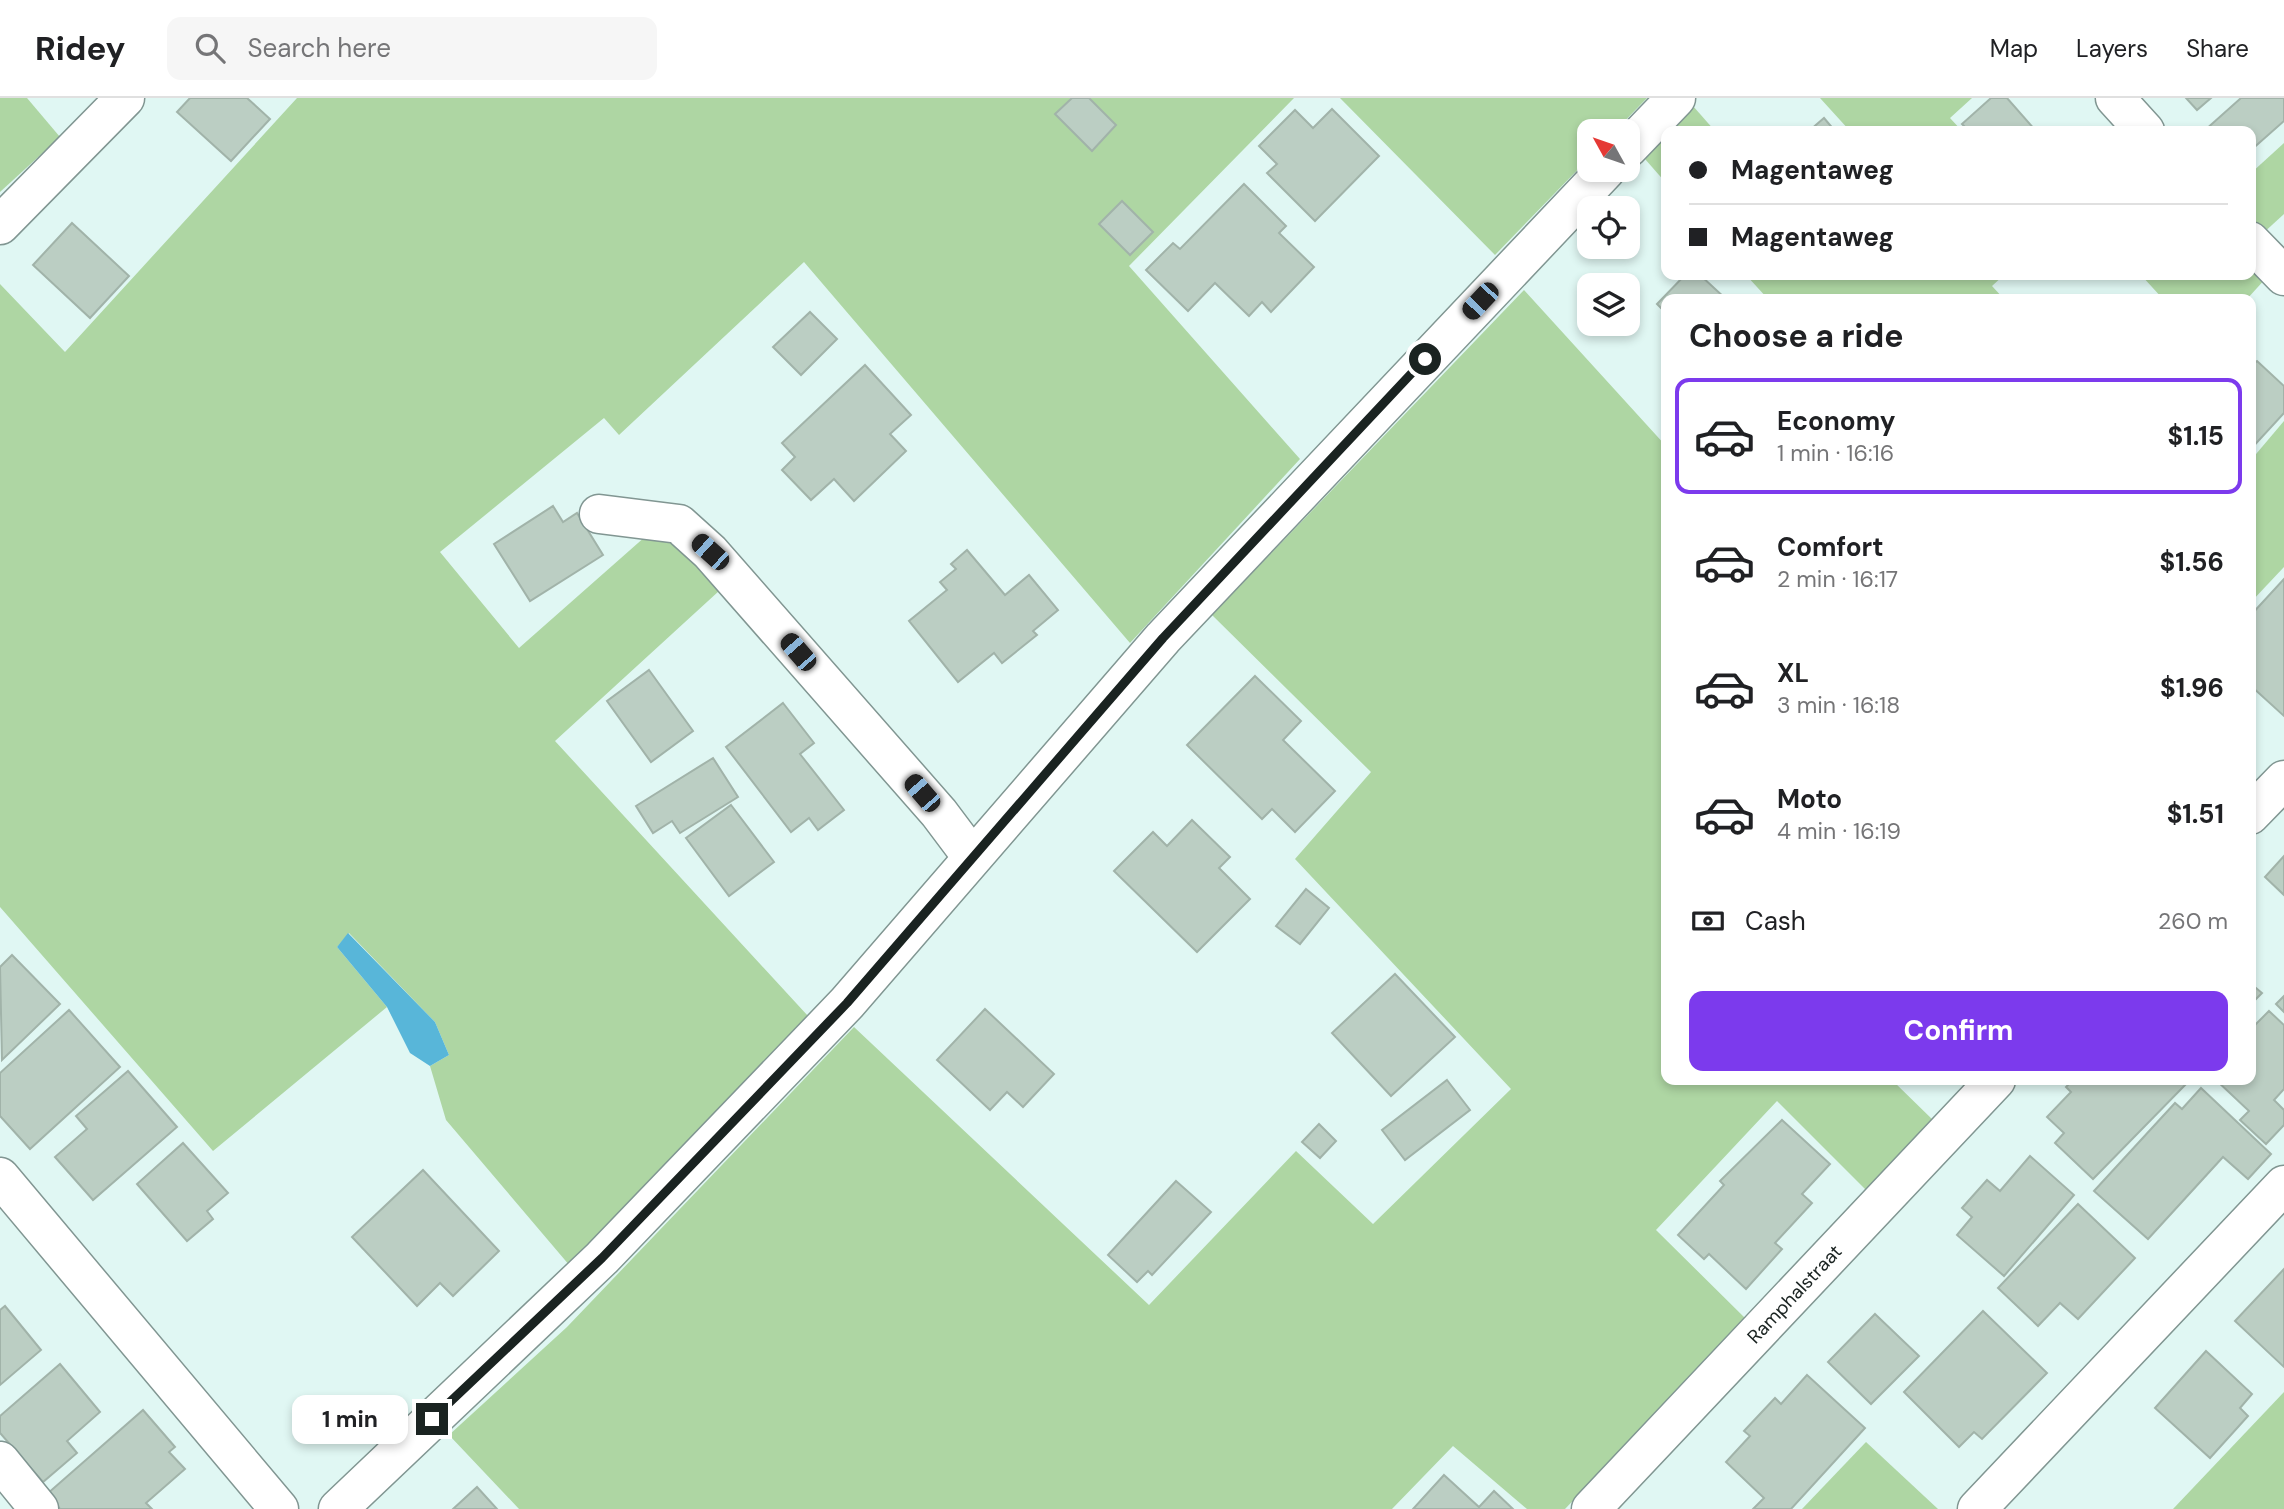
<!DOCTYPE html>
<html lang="en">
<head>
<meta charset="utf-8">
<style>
  :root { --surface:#fff; --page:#f6f6f6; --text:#202124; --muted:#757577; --line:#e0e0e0; --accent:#7c3aed }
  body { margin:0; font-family:"DM Sans",sans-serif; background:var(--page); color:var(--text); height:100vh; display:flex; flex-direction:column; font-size:26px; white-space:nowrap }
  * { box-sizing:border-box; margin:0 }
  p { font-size:23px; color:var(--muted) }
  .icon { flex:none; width:38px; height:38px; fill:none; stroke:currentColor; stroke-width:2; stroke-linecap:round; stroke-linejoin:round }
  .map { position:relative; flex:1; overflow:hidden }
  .details { position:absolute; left:1661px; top:196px; width:595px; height:791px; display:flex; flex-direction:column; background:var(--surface); border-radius:14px; box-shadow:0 4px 10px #0003 }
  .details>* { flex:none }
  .guide { position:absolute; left:1661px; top:28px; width:595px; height:154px; border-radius:14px; box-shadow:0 4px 10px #0003; display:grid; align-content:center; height:154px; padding:0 28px; background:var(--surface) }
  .needle { width:46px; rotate:310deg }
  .fabs { position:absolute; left:1577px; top:21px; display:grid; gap:14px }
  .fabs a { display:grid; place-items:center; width:63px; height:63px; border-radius:14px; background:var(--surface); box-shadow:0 4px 10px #0003; font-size:35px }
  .end { position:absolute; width:32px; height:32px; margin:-16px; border:9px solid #1a2321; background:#fff; box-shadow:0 0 0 4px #fff }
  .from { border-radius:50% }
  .bubble { position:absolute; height:49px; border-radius:14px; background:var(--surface); box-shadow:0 4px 10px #0003; font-size:23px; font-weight:700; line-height:49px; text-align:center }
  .car { position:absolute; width:21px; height:42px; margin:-21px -10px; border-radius:9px; box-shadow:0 0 5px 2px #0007; background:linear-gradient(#222 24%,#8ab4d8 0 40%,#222 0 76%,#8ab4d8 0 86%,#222 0) }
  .guide b { display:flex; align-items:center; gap:24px; height:66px; font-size:26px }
  .guide b+b { border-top:2px solid var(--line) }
  .guide i { width:18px; height:18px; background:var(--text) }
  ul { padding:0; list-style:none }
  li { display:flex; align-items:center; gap:21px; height:116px; margin:0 14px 10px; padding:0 14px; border:4px solid transparent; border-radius:14px }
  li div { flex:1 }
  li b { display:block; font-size:26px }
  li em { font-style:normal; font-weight:700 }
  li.active { border-color:var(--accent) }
  li>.icon { width:63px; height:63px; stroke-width:1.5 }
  h2 { padding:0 28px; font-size:32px; line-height:84px }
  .pay { display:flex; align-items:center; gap:18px; height:77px; padding:0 28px; font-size:26px }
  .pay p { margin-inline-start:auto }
  .primary-button { display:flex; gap:14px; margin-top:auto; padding:14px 28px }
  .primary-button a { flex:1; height:80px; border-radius:14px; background:var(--accent); color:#fff; font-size:28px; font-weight:700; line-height:80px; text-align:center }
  header { display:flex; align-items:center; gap:42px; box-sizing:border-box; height:98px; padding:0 35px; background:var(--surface); border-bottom:2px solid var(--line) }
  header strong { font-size:33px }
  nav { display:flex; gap:38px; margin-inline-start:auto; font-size:24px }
  .search { width:490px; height:63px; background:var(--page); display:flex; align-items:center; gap:18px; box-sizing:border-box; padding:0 24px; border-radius:14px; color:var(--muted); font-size:26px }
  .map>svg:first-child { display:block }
  .green { fill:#aed6a3 }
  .water { fill:#58b6d9 }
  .building { fill:#bbcec3; stroke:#a1b3a9; stroke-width:2 }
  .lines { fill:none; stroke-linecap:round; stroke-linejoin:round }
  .minor-casing { stroke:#819692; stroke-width:41 }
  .minor { stroke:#fff; stroke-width:38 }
  .route { stroke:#1a2321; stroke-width:9 }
  .labels { text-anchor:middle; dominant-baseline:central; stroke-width:5; stroke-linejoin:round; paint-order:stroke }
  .street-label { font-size:19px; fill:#1a2321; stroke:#e0f7f3 }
</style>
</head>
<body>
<header>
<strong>Ridey</strong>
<div class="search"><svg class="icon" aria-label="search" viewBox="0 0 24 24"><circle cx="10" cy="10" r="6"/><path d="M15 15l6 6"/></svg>Search here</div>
<nav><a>Map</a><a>Layers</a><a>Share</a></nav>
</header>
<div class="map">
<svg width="2284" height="1411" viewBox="0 0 2284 1411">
  <rect width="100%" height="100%" fill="#e0f7f3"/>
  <g class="green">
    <path d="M0,0H27L60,39L0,94Z"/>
    <path d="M297,0H1294L1129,168L1300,361L1130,545L804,164L619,337L604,320L440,454L519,550L672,415L731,482L555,643L808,918L570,1168L446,1022L430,968L449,957L435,924L349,835L337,849L387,909L213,1053L0,809V186L65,254Z"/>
    <path d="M1340,0H1647L1615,33H1589V60L1495,157Z"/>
    <path d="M1820,0H1972L1950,20L1962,33H1850Z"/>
    <path d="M1693,8L1715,33H1671Z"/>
    <path d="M1666,38V85L1645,61Z"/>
    <path d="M2284,45V116L2260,138L2251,129L2250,76Z"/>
    <path d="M2251,162L2267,179L2247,201H2163L2141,177H2250Z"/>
    <path d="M1746,177H2004L1992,188L2004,201H1768Z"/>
    <path d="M1524,192L1666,348V982H1892L1935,1024L1867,1093L1777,1003L1656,1132L1746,1221L1565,1411H1527L1453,1348L1392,1411H519L449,1337L567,1229L854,929L1149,1207L1296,1053L1373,1126L1511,991L1295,761L1371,674L1212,517Z"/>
    <path d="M2284,323V469L2251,504V362Z"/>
    <path d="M2284,1294V1411H2173Z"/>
    <path d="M1866,1344L1938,1411H1802Z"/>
  </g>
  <path class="water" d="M348,835L435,924L449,957L430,968L410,955L387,909L337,849Z"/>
  <g class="building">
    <path d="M190,0H247L270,21L231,63L177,14Z"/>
    <path d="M1072,0H1089L1116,27L1092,53L1055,16Z"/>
    <path d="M1991,0H2007L2036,33H1969L1962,26Z"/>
    <path d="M2186,0H2211L2197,12Z"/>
    <path d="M2241,0H2284V23L2250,53V33H2204Z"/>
    <path d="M1332,11L1379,58L1315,123L1267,75L1277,66L1259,48L1295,12L1313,30Z"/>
    <path d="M1824,20L1835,33H1809Z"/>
    <path d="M1244,86L1286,128L1279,135L1314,169L1271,214L1262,204L1249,218L1215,185L1188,213L1146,172L1173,145L1180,151Z"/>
    <path d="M1122,103L1153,134L1130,157L1099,126Z"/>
    <path d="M72,125L129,178L90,220L33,167Z"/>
    <path d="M1685,177H1700L1726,201H1666V215L1657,206Z"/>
    <path d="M810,214L837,241L801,277L773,249Z"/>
    <path d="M2257,263L2284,288V315L2250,352V269Z"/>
    <path d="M865,267L911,317L890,336L906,353L854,403L834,381L811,402L782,372L795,359L782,345Z"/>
    <path d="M553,408L563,424L577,415L603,457L530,503L494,446Z"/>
    <path d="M967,452L1005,497L1029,477L1058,512L1033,533L1037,537L1002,565L994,555L958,584L909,523L947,492L940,484L956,471L951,466Z"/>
    <path d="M2284,481V618L2250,587V518Z"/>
    <path d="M649,572L693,633L651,664L607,603Z"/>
    <path d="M1255,578L1301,623L1283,642L1335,693L1295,734L1272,711L1262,721L1187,647Z"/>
    <path d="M783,605L814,645L800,656L844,712L818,732L809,720L791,734L726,649Z"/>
    <path d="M713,660L738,699L680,735L672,723L653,735L636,708Z"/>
    <path d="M731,707L774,764L729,798L686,740Z"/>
    <path d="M1192,722L1230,759L1219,770L1250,801L1197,854L1114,773L1153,734L1167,748Z"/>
    <path d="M2284,758V797L2265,779Z"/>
    <path d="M1306,791L1329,810L1300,846L1276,828Z"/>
    <path d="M12,857L60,906L2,962L0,869Z"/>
    <path d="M1395,876L1455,939L1391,998L1332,935Z"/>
    <path d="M2250,885L2262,895L2250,907Z"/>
    <path d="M2284,898V914L2276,906Z"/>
    <path d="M985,911L1054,976L1023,1009L1007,994L990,1012L937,962Z"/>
    <path d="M69,912L120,969L30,1051L0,1018V975Z"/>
    <path d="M2269,913L2284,927V991L2274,1002L2284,1012V1027L2266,1046L2240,1022L2249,1013L2216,982H2250V932Z"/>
    <path d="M128,973L177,1029L93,1102L55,1059L87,1031L76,1018Z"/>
    <path d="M1447,982L1470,1012L1405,1062L1382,1032Z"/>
    <path d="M2073,982H2190L2093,1081L2055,1045L2064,1035L2047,1019L2071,994L2066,989Z"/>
    <path d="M2201,990L2271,1056L2248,1081L2223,1059L2148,1141L2094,1093L2175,1005L2182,1011Z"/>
    <path d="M1782,1022L1830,1066L1802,1096L1812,1105L1775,1145L1782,1151L1746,1191L1709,1156L1704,1161L1678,1137L1724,1087L1720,1083Z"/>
    <path d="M1319,1026L1336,1043L1320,1060L1302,1044Z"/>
    <path d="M183,1045L228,1095L207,1113L213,1121L187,1143L137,1086Z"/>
    <path d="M2030,1058L2074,1097L2004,1178L1957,1137L1972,1119L1962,1110L1987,1082L2000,1093Z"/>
    <path d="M423,1072L499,1153L453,1198L440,1185L417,1208L352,1139Z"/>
    <path d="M1176,1083L1211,1114L1152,1177L1148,1173L1137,1184L1108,1157Z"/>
    <path d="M2078,1106L2135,1160L2078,1221L2060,1205L2038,1228L1998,1190Z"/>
    <path d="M2284,1171V1269L2235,1223Z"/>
    <path d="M5,1208L41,1252L0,1287V1212Z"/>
    <path d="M1983,1213L2047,1275L1982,1341L1974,1334L1959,1349L1904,1294Z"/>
    <path d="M1875,1216L1919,1258L1871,1306L1828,1264Z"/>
    <path d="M2206,1253L2252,1296L2240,1310L2248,1318L2210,1360L2155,1310Z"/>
    <path d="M60,1266L100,1314L67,1343L77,1355L43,1384L0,1335V1318Z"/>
    <path d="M1807,1277L1865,1330L1791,1411H1753L1764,1400L1726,1364L1750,1338L1744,1333L1775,1300L1781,1306Z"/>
    <path d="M143,1312L175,1349L169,1354L185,1371L146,1405L152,1411H60L47,1396Z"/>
    <path d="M1444,1377L1479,1409L1494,1393L1513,1411H1413Z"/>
    <path d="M477,1389L497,1411H453Z"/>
  </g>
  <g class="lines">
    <defs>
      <g id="minor">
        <path d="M2115,0L2145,33"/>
        <path d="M1628,50L1676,0"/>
        <path d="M0,127L125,0"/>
        <path d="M2250,143L2284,178"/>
        <path d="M599,416L679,426L710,454L939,715L972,759"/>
        <path d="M2250,717L2284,682"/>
        <path d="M0,1079L279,1411"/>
        <path d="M0,1363L39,1411"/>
        <path d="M338,1411L602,1160L847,905L1163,540L1606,72"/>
        <path id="s1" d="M1591,1411L1996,982"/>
        <path d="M1977,1411L2284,1087"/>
      </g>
    </defs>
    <use href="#minor" class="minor-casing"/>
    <use href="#minor" class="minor"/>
  </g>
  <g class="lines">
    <path class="route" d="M432,1321L602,1160L847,905L1163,540L1425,261"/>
  </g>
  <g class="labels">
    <g class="street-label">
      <text stroke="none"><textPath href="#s1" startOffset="296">Ramphalstraat</textPath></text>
    </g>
  </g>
</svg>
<div class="fabs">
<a><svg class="needle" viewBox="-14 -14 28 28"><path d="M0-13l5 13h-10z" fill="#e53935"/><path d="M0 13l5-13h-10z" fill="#757577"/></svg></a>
<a><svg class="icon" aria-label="locate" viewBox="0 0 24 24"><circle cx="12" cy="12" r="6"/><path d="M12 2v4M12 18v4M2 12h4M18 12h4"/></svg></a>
<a><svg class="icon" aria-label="layers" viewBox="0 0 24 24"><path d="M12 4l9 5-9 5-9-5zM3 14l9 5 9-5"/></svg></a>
</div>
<i class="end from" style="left:1425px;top:261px"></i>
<i class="end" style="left:432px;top:1321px"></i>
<div class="bubble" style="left:292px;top:1297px;width:116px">1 min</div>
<i class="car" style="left:1480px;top:203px;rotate:223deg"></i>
<i class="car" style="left:710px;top:454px;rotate:312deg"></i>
<i class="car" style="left:798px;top:554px;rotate:319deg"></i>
<i class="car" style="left:922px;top:695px;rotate:319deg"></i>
<div class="guide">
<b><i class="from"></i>Magentaweg</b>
<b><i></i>Magentaweg</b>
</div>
<section class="details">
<h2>Choose a ride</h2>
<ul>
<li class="active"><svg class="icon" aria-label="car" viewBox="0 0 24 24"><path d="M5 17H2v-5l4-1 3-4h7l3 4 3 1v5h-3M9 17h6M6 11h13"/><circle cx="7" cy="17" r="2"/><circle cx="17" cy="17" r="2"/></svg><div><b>Economy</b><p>1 min · 16:16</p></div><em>$1.15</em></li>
<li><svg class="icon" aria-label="car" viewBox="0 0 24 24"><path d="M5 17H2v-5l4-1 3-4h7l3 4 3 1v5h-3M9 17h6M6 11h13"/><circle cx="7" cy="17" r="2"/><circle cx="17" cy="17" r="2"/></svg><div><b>Comfort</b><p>2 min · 16:17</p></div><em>$1.56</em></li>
<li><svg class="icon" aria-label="car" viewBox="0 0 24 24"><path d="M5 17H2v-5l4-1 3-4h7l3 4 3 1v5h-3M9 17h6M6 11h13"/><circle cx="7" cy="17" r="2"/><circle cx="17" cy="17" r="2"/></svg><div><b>XL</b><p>3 min · 16:18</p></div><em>$1.96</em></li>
<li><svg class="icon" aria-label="car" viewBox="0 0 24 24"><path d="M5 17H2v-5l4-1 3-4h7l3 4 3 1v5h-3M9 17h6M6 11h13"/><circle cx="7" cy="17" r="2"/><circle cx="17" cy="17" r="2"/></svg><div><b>Moto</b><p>4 min · 16:19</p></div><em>$1.51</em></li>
</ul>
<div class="pay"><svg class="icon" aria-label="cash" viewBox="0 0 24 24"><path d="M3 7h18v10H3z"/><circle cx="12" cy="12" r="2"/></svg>Cash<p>260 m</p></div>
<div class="primary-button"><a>Confirm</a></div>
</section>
</div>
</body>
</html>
